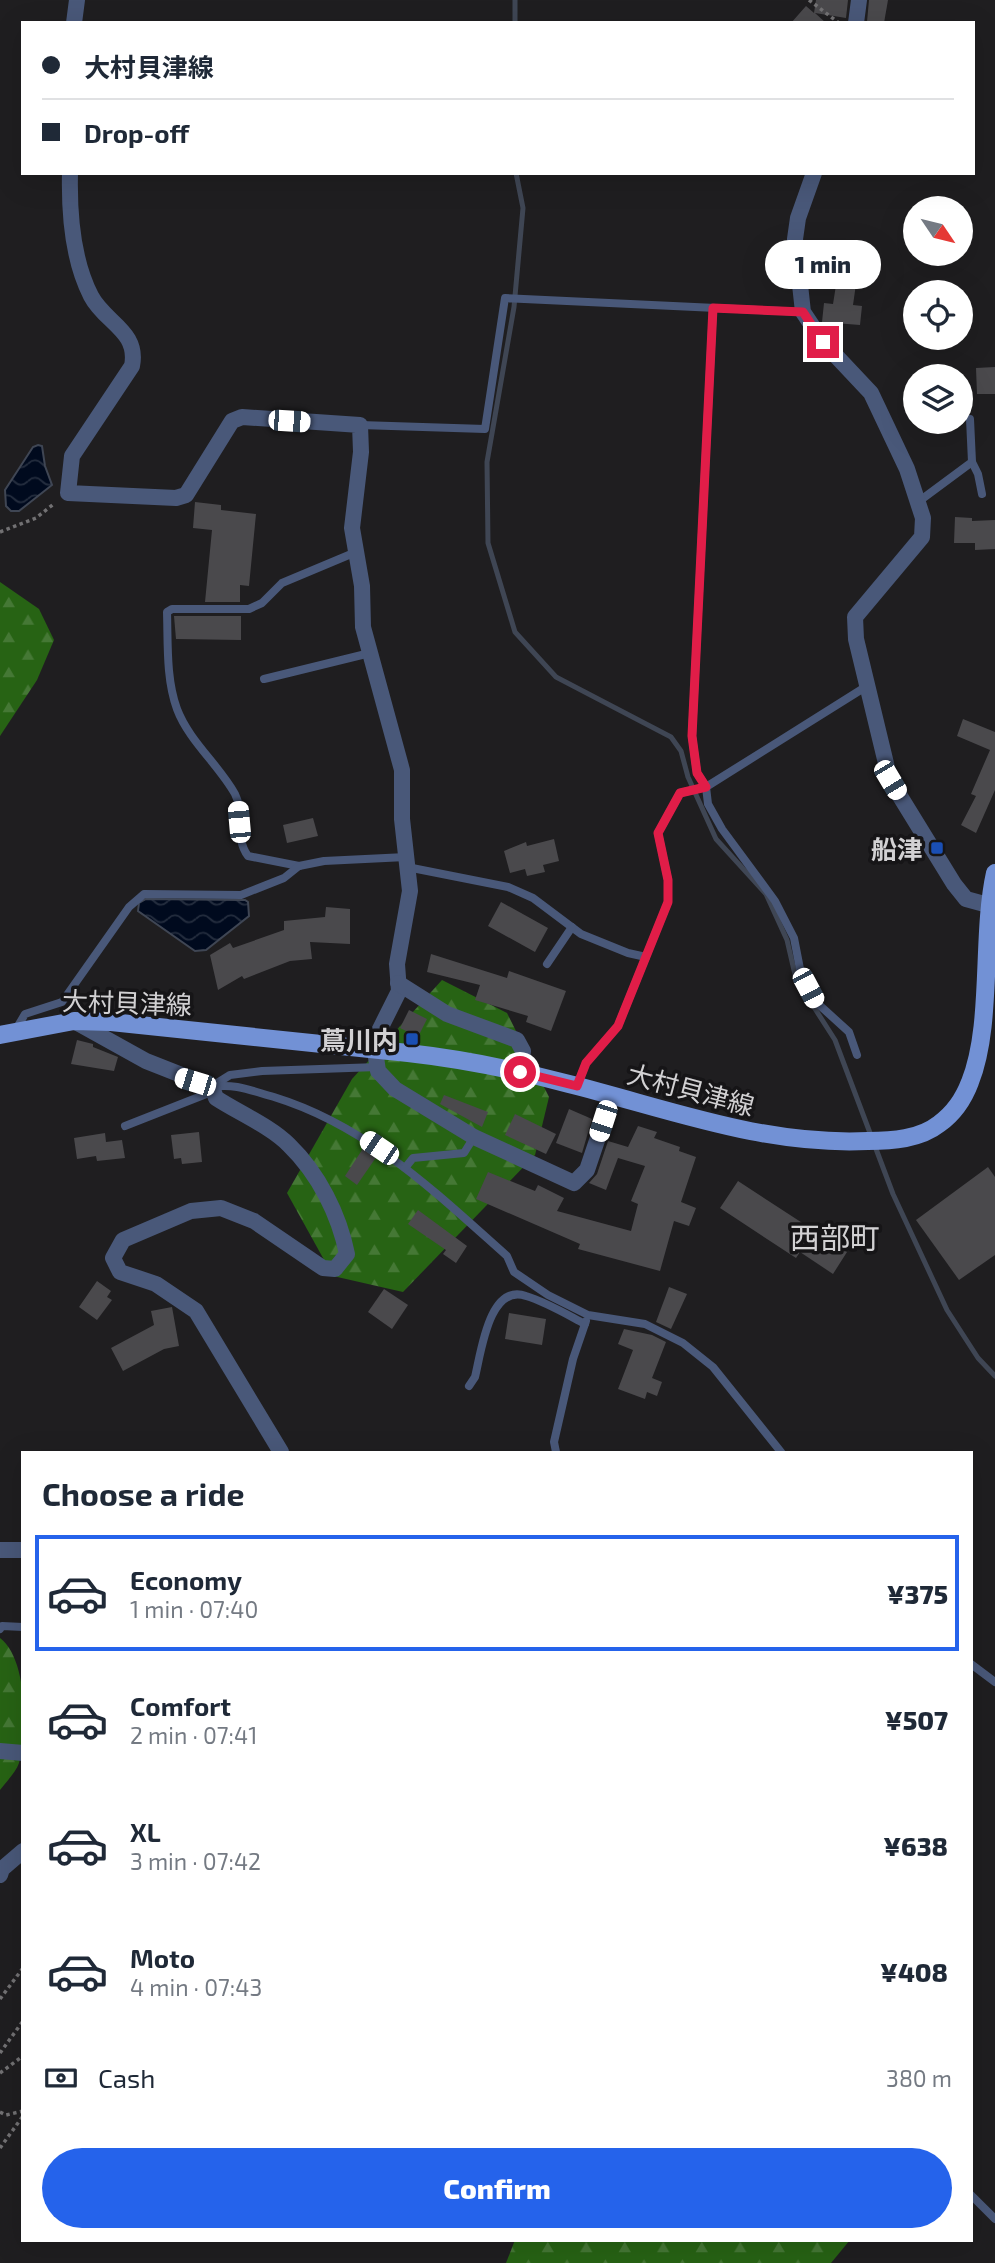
<!DOCTYPE html>
<html lang="en">
<head>
<meta charset="utf-8">
<style>
  :root { --surface:#fff; --page:#f2f2f3; --text:#1f2937; --muted:#747a83; --line:#e0e1e3; --accent:#2563eb }
  body { margin:0; font-family:"Exo 2","Noto Sans JP",sans-serif; background:var(--page); color:var(--text); height:100vh; display:flex; flex-direction:column; font-size:26px; white-space:nowrap }
  * { box-sizing:border-box; margin:0 }
  p { font-size:23px; color:var(--muted) }
  .icon { flex:none; width:38px; height:38px; fill:none; stroke:currentColor; stroke-width:2; stroke-linecap:round; stroke-linejoin:round }
  .map { position:relative; flex:1; overflow:hidden }
  .details { position:absolute; left:21px; top:1451px; width:952px; height:791px; display:flex; flex-direction:column; background:var(--surface); border-radius:0px; box-shadow:0 7px 28px #0002 }
  .details>* { flex:none }
  .banner { position:absolute; left:21px; top:21px; width:954px; height:154px; border-radius:0px; box-shadow:0 7px 28px #0002; display:grid; align-content:center; height:154px; padding:0 21px; background:var(--surface) }
  .needle { width:46px; rotate:125deg }
  .controls { position:absolute; left:903px; top:196px; display:grid; gap:14px }
  .controls a { display:grid; place-items:center; width:70px; height:70px; border-radius:50%; background:var(--surface); box-shadow:0 7px 28px #0002; font-size:35px }
  .end { position:absolute; width:32px; height:32px; margin:-16px; border:9px solid #e11d48; background:#fff; box-shadow:0 0 0 4px #fff }
  .from { border-radius:50% }
  .bubble { position:absolute; height:49px; border-radius:24px; background:var(--surface); box-shadow:0 7px 28px #0002; font-size:23px; font-weight:800; line-height:49px; text-align:center }
  .car { position:absolute; width:21px; height:42px; margin:-21px -10px; border-radius:9px; box-shadow:0 0 5px 2px #0007; background:linear-gradient(#fff 24%,#345 0 40%,#fff 0 76%,#345 0 86%,#fff 0) }
  .banner b { display:flex; align-items:center; gap:24px; height:66px; font-size:26px }
  .banner b+b { border-top:2px solid var(--line) }
  .banner i { width:18px; height:18px; background:var(--text) }
  ul { padding:0; list-style:none }
  li { display:flex; align-items:center; gap:21px; height:116px; margin:0 14px 10px; padding:0 7px; border:4px solid transparent; border-radius:0px }
  li div { flex:1 }
  li b { display:block; font-size:26px }
  li em { font-style:normal; font-weight:800 }
  li.active { border-color:var(--accent) }
  li>.icon { width:63px; height:63px; stroke-width:1.5 }
  h2 { padding:0 21px; font-size:32px; line-height:84px }
  .pay { display:flex; align-items:center; gap:18px; height:77px; padding:0 21px; font-size:26px }
  .pay p { margin-inline-start:auto }
  .primary-button { display:flex; gap:14px; margin-top:auto; padding:14px 21px }
  .primary-button a { flex:1; height:80px; border-radius:42px; background:var(--accent); color:#fff; font-size:28px; font-weight:800; line-height:80px; text-align:center }
  .map>svg:first-child { display:block }
  .forest { fill:url(#forest-firs) }
  .water { fill:url(#water-waves); stroke:#3f4654; stroke-width:2 }
  .lines { fill:none; stroke-linecap:round; stroke-linejoin:round }
  .stream { stroke:#3f4654; stroke-width:5 }
  .building { fill:#4a494c }
  .path { stroke:#727173; stroke-width:3.5; stroke-dasharray:3.5 3.5; stroke-linecap:butt }
  .lane { stroke:#495879; stroke-width:8 }
  .street { stroke:#495879; stroke-width:16 }
  .primary { stroke:#7291d5; stroke-width:18 }
  .route { stroke:#e11d48; stroke-width:9 }
  .transit-dot { fill:#1a4fb4; stroke:#161517; stroke-width:2.5 }
  .labels { text-anchor:middle; dominant-baseline:central; stroke-width:7; stroke-linejoin:round; paint-order:stroke }
  .poi-label { font-size:26px; font-weight:bold; fill:#d2d1d3; stroke:#161517; text-anchor:end }
  .street-label { font-size:26px; fill:#d2d1d3; stroke:#161517 }
  .quarter-label { font-size:30px; fill:#d2d1d3; stroke:#161517 }
</style>
</head>
<body>
<div class="map">
<svg width="995" height="2263" viewBox="0 0 995 2263">
  <defs>
    <pattern id="forest-firs" width="22" height="20" patternUnits="userSpaceOnUse" patternTransform="scale(1.75)"><rect width="22" height="20" fill="#276314"/><path d="M5 1l3.5 6h-7zM16 11l3.5 6h-7z" fill="#457835"/></pattern>
    <pattern id="water-waves" width="16" height="10" patternUnits="userSpaceOnUse" patternTransform="scale(1.75)"><rect width="16" height="10" fill="#000a1e"/><path d="M0 5q4-4 8 0t8 0" fill="none" stroke="#242d3e"/></pattern>
  </defs>
  <rect width="100%" height="100%" fill="#1f1e20"/>
  <g class="forest">
    <path d="M0,582L39,609L54,640L37,680L0,736Z"/>
    <path d="M442,980L507,1013L549,1097L535,1155L403,1292L333,1276L287,1193L352,1079Z"/>
    <path d="M0,1638C28,1659 27,1732 19,1763C16,1772 6,1782 0,1790Z"/>
    <path d="M515,2240H850L831,2263H506Z"/>
  </g>
  <g class="water">
    <path d="M38,445L42,446L45,466L52,485L19,511H11L6,506L5,490L33,447Z"/>
    <path d="M146,899L245,900L248,902L249,916L206,950L195,951L138,911L139,903Z"/>
  </g>
  <g class="lines">
    <g class="stream">
      <path d="M515,23V0"/>
      <path d="M516,173L523,208L514,307L487,462L488,543L515,632L556,677L671,737L681,751L688,777L716,839L766,894L787,940L796,979L835,1040L893,1194L947,1310L978,1358L995,1376"/>
    </g>
  </g>
  <g class="building">
    <path d="M816,0H848L846,18L815,13L826,23H791L806,6L814,13Z"/>
    <path d="M869,0H888L884,23L867,22Z"/>
    <path d="M841,254L860,256L853,305L862,306L860,325L822,322L824,303L833,304Z"/>
    <path d="M995,367V394H977L976,368Z"/>
    <path d="M195,502L221,505V510L256,514L249,586L240,585V602H205L212,530L193,528Z"/>
    <path d="M955,517L972,518V521L995,520V549L975,550V543H954Z"/>
    <path d="M174,616H241V640L176,639Z"/>
    <path d="M963,719L995,732V790L976,833L961,825L976,796L971,794L990,750L957,736Z"/>
    <path d="M313,818L318,836L287,843L283,825Z"/>
    <path d="M554,839L559,861L543,865L545,872L527,876L525,869L510,873L504,851L526,842L527,846Z"/>
    <path d="M501,902L548,928L535,952L488,926Z"/>
    <path d="M326,907L350,909V944L310,942L312,959L290,961L244,979L242,976L218,990L210,955L230,943L233,948L284,930V921L325,917Z"/>
    <path d="M431,954L507,978L509,971L566,991L551,1031L526,1022L528,1016L475,1000L480,985L427,972Z"/>
    <path d="M409,1010L427,1019L418,1037L400,1028Z"/>
    <path d="M77,1040L93,1044V1047L118,1057L114,1071L71,1064Z"/>
    <path d="M444,1095L488,1112L482,1127L440,1104Z"/>
    <path d="M569,1109L592,1119L582,1153L556,1143Z"/>
    <path d="M515,1114L556,1134L546,1154L505,1135Z"/>
    <path d="M638,1126L657,1132L654,1138L680,1147L679,1151L696,1157L681,1202L696,1208L689,1226L674,1221L660,1271L578,1249L580,1244L476,1199L488,1172L535,1191L538,1185L564,1198L557,1211L631,1231L638,1204L631,1201L645,1166L618,1158L606,1190L589,1183L597,1174L608,1141L628,1147Z"/>
    <path d="M199,1132L202,1162L182,1164L181,1158L174,1159L171,1135Z"/>
    <path d="M105,1133L106,1142L122,1140L125,1158L97,1161L96,1156L77,1159L74,1138Z"/>
    <path d="M364,1147L377,1156L357,1185L345,1176Z"/>
    <path d="M988,1167L995,1177V1255L959,1280L916,1220Z"/>
    <path d="M738,1181L847,1252L833,1274L800,1252L796,1258L720,1208Z"/>
    <path d="M418,1210L467,1246L456,1263L443,1254L446,1250L408,1224Z"/>
    <path d="M97,1281L111,1291L107,1297L112,1300L97,1320L79,1307Z"/>
    <path d="M669,1287L687,1294L671,1329L656,1322Z"/>
    <path d="M384,1289L408,1305L392,1329L368,1312Z"/>
    <path d="M172,1307L179,1346L164,1349L123,1371L111,1348L154,1325L151,1311Z"/>
    <path d="M509,1313L546,1319L542,1345L505,1339Z"/>
    <path d="M624,1329L652,1335L666,1342L652,1378L662,1382L657,1396L647,1392L645,1399L618,1389L633,1350L618,1344Z"/>
  </g>
  <g class="lines">
    <g class="path">
      <path d="M809,0L839,23"/>
      <path d="M0,532L36,518L55,503"/>
      <path d="M0,1999L23,1968"/>
      <path d="M0,2053L23,2021"/>
      <path d="M0,2073L23,2056"/>
      <path d="M0,2112L6,2115L23,2111"/>
      <path d="M0,2148L23,2116"/>
    </g>
    <g class="lane">
      <path d="M713,308L692,736L697,773L706,787L708,804L722,829L775,901L794,938L801,974L816,1002L849,1032L857,1055"/>
      <path d="M360,425L485,429L505,298L803,312"/>
      <path d="M972,462L978,474L982,494"/>
      <path d="M918,502L972,462L970,419"/>
      <path d="M264,679L370,653"/>
      <path d="M299,866L248,856C234,838 245,813 235,794C219,765 189,741 177,709C166,679 168,643 167,612L172,609H249L262,603L282,583L356,552"/>
      <path d="M407,867L508,887L533,898L581,934L628,953L646,957"/>
      <path d="M547,964L572,927"/>
      <path d="M15,1031L25,1014L62,1002L129,907L144,894L241,895L284,878L299,866L324,861L406,857"/>
      <path d="M214,1085L230,1075L262,1071L378,1067"/>
      <path d="M577,1086L586,1063L618,1026L668,902V880L658,833L680,793L706,787L867,686"/>
      <path d="M212,1087C235,1083 252,1091 274,1097C368,1126 435,1192 507,1256L514,1272L548,1295L588,1315L645,1324L683,1343L713,1367L781,1452"/>
      <path d="M125,1126L214,1091"/>
      <path d="M405,1168L413,1158L464,1153L474,1137"/>
      <path d="M469,1386L475,1377C481,1353 489,1283 526,1296C546,1302 566,1314 585,1324"/>
      <path d="M556,1452L554,1442L573,1359L586,1321"/>
      <path d="M0,1629L2,1626L23,1627"/>
      <path d="M971,1664L995,1682"/>
      <path d="M971,2195L995,2219"/>
    </g>
    <g class="street">
      <path d="M74,23L77,0"/>
      <path d="M856,23L859,0"/>
      <path d="M70,173C69,214 72,259 91,296C105,323 139,331 132,366L72,456L68,493L176,498L186,495L232,421L242,417L360,425L361,452L352,528L362,586L363,627L402,770V819L410,891L397,964L399,991L377,1035L375,1050L378,1071L395,1089L474,1137L574,1183L587,1170L612,1096"/>
      <path d="M814,173L798,218L795,239L803,312L823,342L871,393L907,469L923,518L922,537L855,617L856,639L890,780L954,884L966,899L988,905"/>
      <path d="M398,983L447,1014L517,1040L523,1051L520,1072"/>
      <path d="M74,1021L146,1061L212,1087L216,1098C239,1113 270,1126 289,1145C319,1174 339,1215 347,1254L335,1269L323,1268L254,1221L221,1208L191,1211L123,1240L113,1258L120,1272L156,1284L196,1311L281,1452"/>
      <path d="M0,1550H23"/>
      <path d="M0,1751L23,1753"/>
      <path d="M0,1875L2,1869L23,1851"/>
    </g>
    <path class="primary" d="M0,1035L74,1021L111,1022L408,1053C462,1059 516,1070 569,1084C669,1109 764,1146 868,1141C892,1141 920,1139 939,1124C953,1114 964,1098 970,1082C993,1025 981,936 995,873"/>
  </g>
  <g class="lines">
    <path class="route" d="M520,1072L577,1086L586,1063L618,1026L668,902V880L658,833L680,793L706,787L697,773L692,736L713,308L803,312L823,342"/>
  </g>
  <g class="transit-dot">
    <rect x="930" y="841" width="14" height="14" rx="3.5"/>
    <rect x="405" y="1032" width="14" height="14" rx="3.5"/>
  </g>
  <g class="labels">
    <g class="poi-label">
      <text x="923" y="848">船津</text>
      <text x="398" y="1039">蔦川内</text>
    </g>
    <g class="street-label">
      <text transform="translate(127 1002) rotate(2)">大村貝津線</text>
      <text transform="translate(691 1089) rotate(15)">大村貝津線</text>
    </g>
    <g class="quarter-label">
      <text x="835" y="1237">西部町</text>
    </g>
  </g>
</svg>
<div class="controls">
<a><svg class="needle" viewBox="-14 -14 28 28"><path d="M0-13l5 13h-10z" fill="#e53935"/><path d="M0 13l5-13h-10z" fill="#747a83"/></svg></a>
<a><svg class="icon" aria-label="locate" viewBox="0 0 24 24"><circle cx="12" cy="12" r="6"/><path d="M12 2v4M12 18v4M2 12h4M18 12h4"/></svg></a>
<a><svg class="icon" aria-label="layers" viewBox="0 0 24 24"><path d="M12 4l9 5-9 5-9-5zM3 14l9 5 9-5"/></svg></a>
</div>
<i class="end from" style="left:520px;top:1072px"></i>
<i class="end" style="left:823px;top:342px"></i>
<div class="bubble" style="left:765px;top:240px;width:116px">1 min</div>
<i class="car" style="left:289px;top:421px;rotate:94deg"></i>
<i class="car" style="left:890px;top:780px;rotate:149deg"></i>
<i class="car" style="left:239px;top:822px;rotate:355deg"></i>
<i class="car" style="left:808px;top:988px;rotate:152deg"></i>
<i class="car" style="left:195px;top:1082px;rotate:287deg"></i>
<i class="car" style="left:603px;top:1121px;rotate:198deg"></i>
<i class="car" style="left:379px;top:1148px;rotate:304deg"></i>
<div class="banner">
<b><i class="from"></i>大村貝津線</b>
<b><i></i>Drop-off</b>
</div>
<section class="details">
<h2>Choose a ride</h2>
<ul>
<li class="active"><svg class="icon" aria-label="car" viewBox="0 0 24 24"><path d="M5 17H2v-5l4-1 3-4h7l3 4 3 1v5h-3M9 17h6M6 11h13"/><circle cx="7" cy="17" r="2"/><circle cx="17" cy="17" r="2"/></svg><div><b>Economy</b><p>1 min · 07:40</p></div><em>¥375</em></li>
<li><svg class="icon" aria-label="car" viewBox="0 0 24 24"><path d="M5 17H2v-5l4-1 3-4h7l3 4 3 1v5h-3M9 17h6M6 11h13"/><circle cx="7" cy="17" r="2"/><circle cx="17" cy="17" r="2"/></svg><div><b>Comfort</b><p>2 min · 07:41</p></div><em>¥507</em></li>
<li><svg class="icon" aria-label="car" viewBox="0 0 24 24"><path d="M5 17H2v-5l4-1 3-4h7l3 4 3 1v5h-3M9 17h6M6 11h13"/><circle cx="7" cy="17" r="2"/><circle cx="17" cy="17" r="2"/></svg><div><b>XL</b><p>3 min · 07:42</p></div><em>¥638</em></li>
<li><svg class="icon" aria-label="car" viewBox="0 0 24 24"><path d="M5 17H2v-5l4-1 3-4h7l3 4 3 1v5h-3M9 17h6M6 11h13"/><circle cx="7" cy="17" r="2"/><circle cx="17" cy="17" r="2"/></svg><div><b>Moto</b><p>4 min · 07:43</p></div><em>¥408</em></li>
</ul>
<div class="pay"><svg class="icon" aria-label="cash" viewBox="0 0 24 24"><path d="M3 7h18v10H3z"/><circle cx="12" cy="12" r="2"/></svg>Cash<p>380 m</p></div>
<div class="primary-button"><a>Confirm</a></div>
</section>
</div>
</body>
</html>
